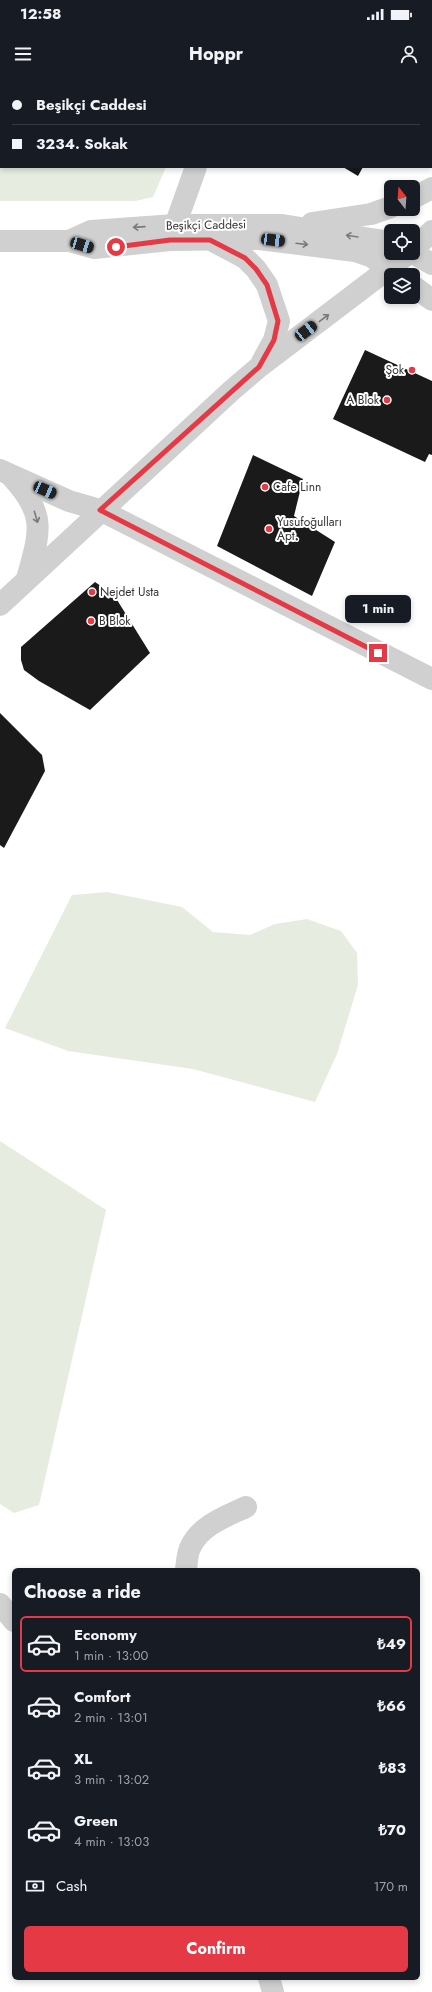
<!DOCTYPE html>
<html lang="en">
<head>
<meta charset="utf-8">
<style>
  :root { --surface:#171b24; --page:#242831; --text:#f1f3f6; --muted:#9ea1a6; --line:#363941; --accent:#e63946 }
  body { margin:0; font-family:Jost,sans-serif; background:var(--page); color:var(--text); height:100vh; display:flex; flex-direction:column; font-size:15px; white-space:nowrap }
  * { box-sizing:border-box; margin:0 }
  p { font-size:13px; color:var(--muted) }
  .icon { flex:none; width:22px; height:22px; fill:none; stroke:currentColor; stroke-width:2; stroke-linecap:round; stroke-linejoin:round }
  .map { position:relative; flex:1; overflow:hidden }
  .side { position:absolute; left:12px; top:1488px; width:408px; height:412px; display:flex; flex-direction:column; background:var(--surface); border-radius:6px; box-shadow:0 2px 6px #0003 }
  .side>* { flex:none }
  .top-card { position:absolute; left:0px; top:0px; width:432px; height:88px; box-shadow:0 2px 6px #0003; display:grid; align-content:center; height:88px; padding:0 12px; background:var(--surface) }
  .needle { width:26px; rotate:343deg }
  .fabs { position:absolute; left:384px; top:100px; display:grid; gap:8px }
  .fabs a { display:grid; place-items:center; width:36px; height:36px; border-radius:6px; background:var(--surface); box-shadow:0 2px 6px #0003; font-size:20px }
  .end { position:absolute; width:18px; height:18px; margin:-9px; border:5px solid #e63946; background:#fff; box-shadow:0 0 0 2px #fff }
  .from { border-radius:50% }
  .bubble { position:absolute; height:28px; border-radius:6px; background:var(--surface); box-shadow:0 2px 6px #0003; font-size:13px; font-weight:700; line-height:28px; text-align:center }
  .car { position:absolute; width:12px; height:24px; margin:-12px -6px; border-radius:5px; box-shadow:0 0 3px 1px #0007; background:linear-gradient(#222 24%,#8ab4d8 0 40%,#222 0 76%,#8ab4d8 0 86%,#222 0) }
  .top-card b { display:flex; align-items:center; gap:14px; height:38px; font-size:15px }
  .top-card b+b { border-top:1px solid var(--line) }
  .top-card i { width:10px; height:10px; background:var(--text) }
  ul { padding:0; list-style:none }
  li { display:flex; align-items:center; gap:12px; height:56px; margin:0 8px 6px; padding:0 4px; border:2px solid transparent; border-radius:6px }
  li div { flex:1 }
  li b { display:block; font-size:15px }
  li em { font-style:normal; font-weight:700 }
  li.active { border-color:var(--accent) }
  li>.icon { width:36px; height:36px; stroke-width:1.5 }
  h2 { padding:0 12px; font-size:18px; line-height:48px }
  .pay { display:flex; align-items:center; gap:10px; height:44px; padding:0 12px; font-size:15px }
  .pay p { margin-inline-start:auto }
  .primary-button { display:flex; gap:8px; margin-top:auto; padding:8px 12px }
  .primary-button a { flex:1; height:46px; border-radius:6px; background:var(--accent); color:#fff; font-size:16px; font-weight:700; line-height:46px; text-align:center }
  .status { display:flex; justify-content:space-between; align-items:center; height:28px; padding:0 20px; background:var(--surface); direction:ltr }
  .status svg { height:11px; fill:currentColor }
  header { display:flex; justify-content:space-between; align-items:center; height:52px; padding:0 12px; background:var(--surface); font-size:18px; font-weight:700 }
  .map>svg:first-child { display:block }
  .green { fill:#e6ecdf }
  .building { fill:#1a1a1a }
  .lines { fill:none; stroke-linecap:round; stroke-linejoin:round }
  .minor { stroke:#d0d0d0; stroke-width:22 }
  .oneway { stroke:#7a7a7a }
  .route { stroke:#e63946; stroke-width:5 }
  .poi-dot { fill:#e63946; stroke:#fff; stroke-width:1.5 }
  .labels { text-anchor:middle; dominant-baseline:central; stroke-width:4; stroke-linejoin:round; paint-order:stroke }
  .street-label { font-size:12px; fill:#333; stroke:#fff }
  .poi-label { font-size:12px; fill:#333; stroke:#fff; text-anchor:start }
</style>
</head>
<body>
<div class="status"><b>12:58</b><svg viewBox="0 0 49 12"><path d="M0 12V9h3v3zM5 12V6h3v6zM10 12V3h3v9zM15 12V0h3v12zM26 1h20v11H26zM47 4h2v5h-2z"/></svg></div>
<header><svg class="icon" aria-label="menu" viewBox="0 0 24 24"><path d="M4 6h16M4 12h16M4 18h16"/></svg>Hoppr<svg class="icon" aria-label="person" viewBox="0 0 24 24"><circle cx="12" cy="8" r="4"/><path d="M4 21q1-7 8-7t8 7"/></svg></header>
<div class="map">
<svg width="432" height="1912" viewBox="0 0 432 1912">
  <rect width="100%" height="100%" fill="#fff"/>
  <g class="green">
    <path d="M0,0H201L1,1V87H166L153,117L135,121H0Z"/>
    <path d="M107,812L182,827L213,852L250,855L275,844L307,839L341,851L357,873L358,905L337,974L315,1022L193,989L68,971L5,948L72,815Z"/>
    <path d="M0,1061L106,1130L39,1425L14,1433L0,1424Z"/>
  </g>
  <g class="building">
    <path d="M343,87H363L358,96Z"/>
    <path d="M365,270L432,301V375L429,374L425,382L333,339Z"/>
    <path d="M253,375L303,399L294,436L335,462L312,516L217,466Z"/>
    <path d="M95,502L114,515L150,573L90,630L39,601L24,590L21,580V567Z"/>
    <path d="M0,633L42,675L45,691L4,768L0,765Z"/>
  </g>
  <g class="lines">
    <g class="minor">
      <path d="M227,1V0"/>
      <path d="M0,14H1"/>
      <path d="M413,118L432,108"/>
      <path d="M312,143L371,134L391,127"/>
      <path d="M171,157L196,87"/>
      <path d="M0,161H69L94,168L170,160L259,159L355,171L372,177L397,195"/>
      <path d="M69,161L91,151L175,145H282L391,162"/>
      <path d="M213,161L245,178L256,189L267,205L279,241L274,260L262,282"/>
      <path d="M413,170L432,151"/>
      <path d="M413,173L432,184"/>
      <path d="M413,206L432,220"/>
      <path d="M0,390L69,421L100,430L432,599"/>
      <path d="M12,397C47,435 40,452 27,499"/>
      <path d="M0,525L231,311L259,287L409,173"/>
      <path d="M186,1490C187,1483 187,1472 191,1466C201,1445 227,1436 246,1427"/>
      <path d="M0,1524L14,1541"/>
      <path d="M269,1898L273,1912"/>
    </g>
  </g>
  <defs><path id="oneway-shaft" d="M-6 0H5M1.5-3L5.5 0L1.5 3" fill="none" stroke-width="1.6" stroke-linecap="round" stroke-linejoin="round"/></defs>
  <g class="oneway">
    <use href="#oneway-shaft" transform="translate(139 147) rotate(176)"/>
    <use href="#oneway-shaft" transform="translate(352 156) rotate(-171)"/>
    <use href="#oneway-shaft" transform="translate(302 164) rotate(7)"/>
    <use href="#oneway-shaft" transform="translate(324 238) rotate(-37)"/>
    <use href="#oneway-shaft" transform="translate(36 437) rotate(74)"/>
  </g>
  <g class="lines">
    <path class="route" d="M116,167L170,160H210L245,178L256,189L267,205L278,241L274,260L259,287L100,430L378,573"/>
  </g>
  <g class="poi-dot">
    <circle cx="412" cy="290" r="4"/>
    <circle cx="387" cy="320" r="4"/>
    <circle cx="265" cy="407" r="4"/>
    <circle cx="269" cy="449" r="4"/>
    <circle cx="92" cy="512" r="4"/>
    <circle cx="91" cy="541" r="4"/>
  </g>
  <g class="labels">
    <g class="street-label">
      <text transform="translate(206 145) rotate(-1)">Beşikçi Caddesi</text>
    </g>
    <g class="poi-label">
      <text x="404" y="290" text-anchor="end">Şok</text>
      <text x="379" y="320" text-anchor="end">A Blok</text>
      <text x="273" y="407">Cafe Linn</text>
      <text x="277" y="442">Yusufoğulları<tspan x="277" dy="14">Apt.</tspan></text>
      <text x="100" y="512">Nejdet Usta</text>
      <text x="99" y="541">B Blok</text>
    </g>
  </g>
</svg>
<div class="fabs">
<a><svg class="needle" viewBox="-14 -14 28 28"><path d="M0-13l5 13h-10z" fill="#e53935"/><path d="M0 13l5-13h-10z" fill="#9ea1a6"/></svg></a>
<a><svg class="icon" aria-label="locate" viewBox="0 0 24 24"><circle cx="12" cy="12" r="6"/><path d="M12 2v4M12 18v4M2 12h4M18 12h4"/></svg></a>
<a><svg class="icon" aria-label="layers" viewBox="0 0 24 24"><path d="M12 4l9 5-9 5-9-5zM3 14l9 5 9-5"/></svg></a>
</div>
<i class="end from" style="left:116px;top:167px"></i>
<i class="end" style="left:378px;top:573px"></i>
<div class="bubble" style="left:345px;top:515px;width:66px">1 min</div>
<i class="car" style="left:273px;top:160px;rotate:97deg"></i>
<i class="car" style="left:82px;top:165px;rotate:107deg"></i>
<i class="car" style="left:306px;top:251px;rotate:52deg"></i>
<i class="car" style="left:45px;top:410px;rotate:114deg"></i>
<div class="top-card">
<b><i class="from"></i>Beşikçi Caddesi</b>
<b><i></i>3234. Sokak</b>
</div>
<section class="side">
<h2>Choose a ride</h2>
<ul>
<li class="active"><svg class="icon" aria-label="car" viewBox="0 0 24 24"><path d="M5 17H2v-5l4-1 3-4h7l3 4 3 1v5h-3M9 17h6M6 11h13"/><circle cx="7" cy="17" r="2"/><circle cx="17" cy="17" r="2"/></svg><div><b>Economy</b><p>1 min · 13:00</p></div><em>₺49</em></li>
<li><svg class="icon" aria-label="car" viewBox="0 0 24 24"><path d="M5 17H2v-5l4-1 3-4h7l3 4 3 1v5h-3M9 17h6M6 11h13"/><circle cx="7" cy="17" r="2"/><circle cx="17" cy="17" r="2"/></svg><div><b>Comfort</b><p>2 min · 13:01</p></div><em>₺66</em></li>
<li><svg class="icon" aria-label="car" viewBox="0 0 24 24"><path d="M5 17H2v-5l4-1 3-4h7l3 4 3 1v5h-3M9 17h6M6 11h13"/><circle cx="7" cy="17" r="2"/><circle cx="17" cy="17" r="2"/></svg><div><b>XL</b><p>3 min · 13:02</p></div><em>₺83</em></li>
<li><svg class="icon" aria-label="car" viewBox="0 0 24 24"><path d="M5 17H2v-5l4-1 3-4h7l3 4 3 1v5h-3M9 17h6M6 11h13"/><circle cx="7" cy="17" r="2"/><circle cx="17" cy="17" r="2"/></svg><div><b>Green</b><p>4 min · 13:03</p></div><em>₺70</em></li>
</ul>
<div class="pay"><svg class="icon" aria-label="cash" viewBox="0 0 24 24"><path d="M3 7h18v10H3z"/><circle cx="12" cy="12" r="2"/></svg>Cash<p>170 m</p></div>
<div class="primary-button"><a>Confirm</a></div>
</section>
</div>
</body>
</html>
